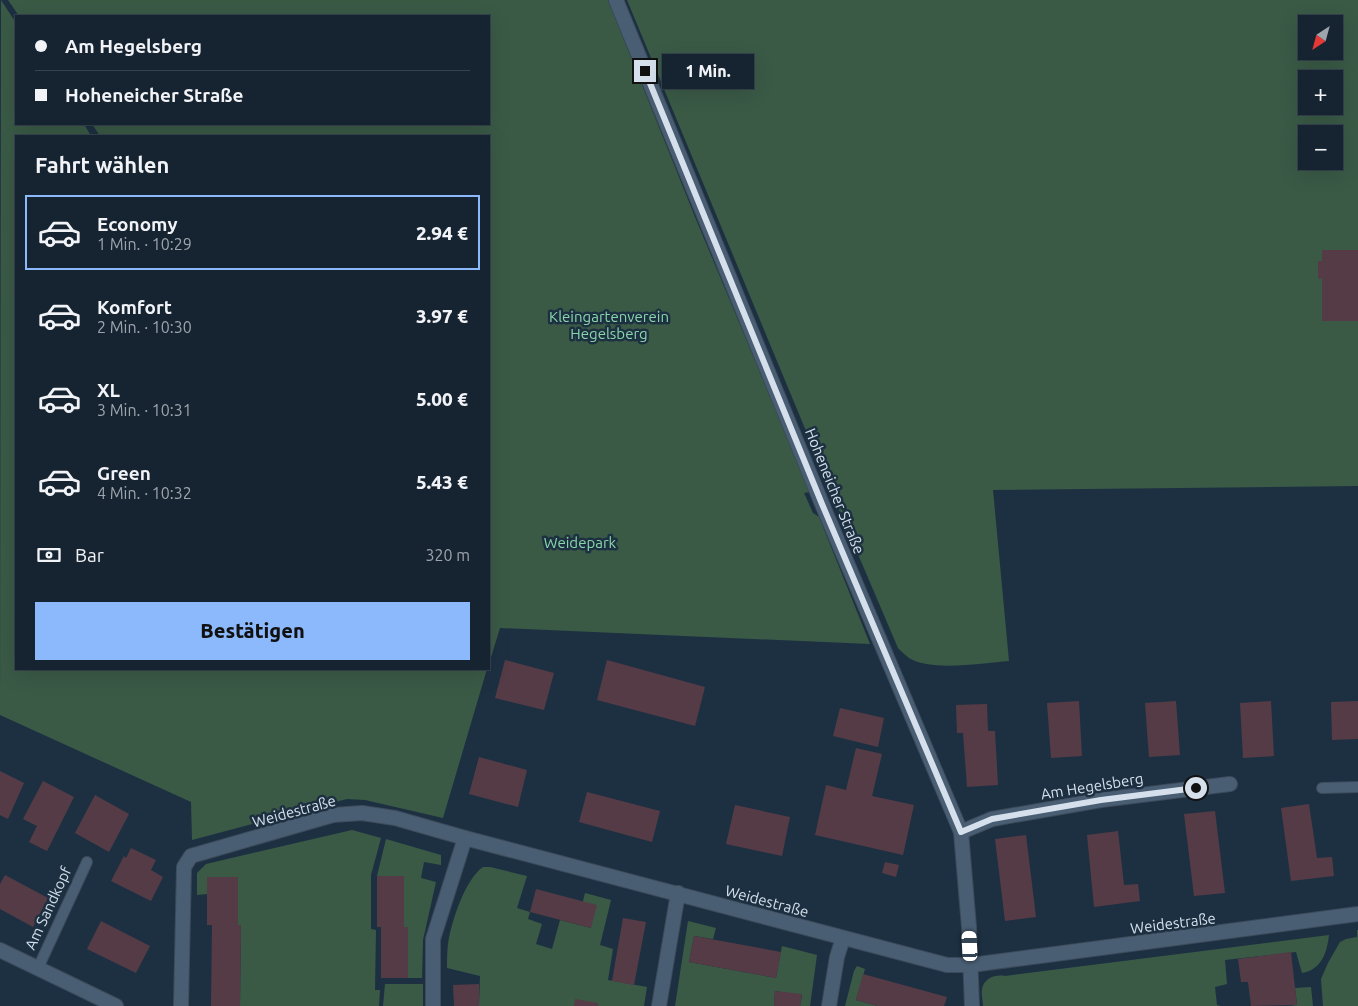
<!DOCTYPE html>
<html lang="de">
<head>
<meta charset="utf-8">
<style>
  :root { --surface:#162432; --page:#1f2c3a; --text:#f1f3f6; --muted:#9ea4ac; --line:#35414d; --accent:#8bb9fc }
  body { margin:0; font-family:Ubuntu,sans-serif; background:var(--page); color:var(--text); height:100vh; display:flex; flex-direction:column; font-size:19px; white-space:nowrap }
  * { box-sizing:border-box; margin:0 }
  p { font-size:16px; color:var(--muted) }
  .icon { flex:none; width:28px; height:28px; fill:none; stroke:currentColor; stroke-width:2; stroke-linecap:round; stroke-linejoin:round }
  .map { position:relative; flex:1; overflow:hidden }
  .side { position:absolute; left:15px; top:135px; width:475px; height:535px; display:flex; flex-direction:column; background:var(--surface); border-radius:0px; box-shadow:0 5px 20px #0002,0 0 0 1px var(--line) }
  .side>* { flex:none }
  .hud { position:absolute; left:15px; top:15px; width:475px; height:110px; border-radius:0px; box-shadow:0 5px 20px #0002,0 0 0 1px var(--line); display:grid; align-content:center; height:110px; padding:0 20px; background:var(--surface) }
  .needle { width:32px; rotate:216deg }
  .tools { position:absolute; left:1298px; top:15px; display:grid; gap:10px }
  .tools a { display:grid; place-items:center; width:45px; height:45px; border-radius:0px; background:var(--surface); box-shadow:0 5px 20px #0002,0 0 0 1px var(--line); font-size:25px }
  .end { position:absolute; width:22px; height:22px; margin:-11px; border:6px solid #d5e0ec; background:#111; box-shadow:0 0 0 2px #111 }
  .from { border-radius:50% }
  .bubble { position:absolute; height:35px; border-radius:0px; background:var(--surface); box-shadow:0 5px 20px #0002,0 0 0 1px var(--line); font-size:16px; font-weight:800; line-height:35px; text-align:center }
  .car { position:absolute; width:15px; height:30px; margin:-15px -8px; border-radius:6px; box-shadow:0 0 4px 1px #0007; background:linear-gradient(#fff 24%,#345 0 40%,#fff 0 76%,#345 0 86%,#fff 0) }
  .hud b { display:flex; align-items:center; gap:18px; height:48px; font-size:19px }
  .hud b+b { border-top:1px solid var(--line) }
  .hud i { width:12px; height:12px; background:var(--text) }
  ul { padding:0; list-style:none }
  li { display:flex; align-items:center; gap:15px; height:75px; margin:0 10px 8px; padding:0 10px; border:2px solid transparent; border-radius:0px }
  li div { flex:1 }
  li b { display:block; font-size:19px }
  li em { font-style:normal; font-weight:800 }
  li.selected { border-color:var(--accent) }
  li>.icon { width:45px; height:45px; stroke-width:1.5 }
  h2 { padding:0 20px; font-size:22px; line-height:60px }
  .pay { display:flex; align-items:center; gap:12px; height:55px; padding:0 20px; font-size:19px }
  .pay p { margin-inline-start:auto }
  .button { display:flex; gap:10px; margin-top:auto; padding:10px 20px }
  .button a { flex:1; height:58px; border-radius:0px; background:var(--accent); color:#111; font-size:20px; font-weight:800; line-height:58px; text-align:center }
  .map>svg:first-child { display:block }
  .green { fill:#3a5a46; fill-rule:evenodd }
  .building { fill:#553b46 }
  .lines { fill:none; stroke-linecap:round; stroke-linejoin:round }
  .service-casing { stroke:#3c4b5b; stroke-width:12 }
  .minor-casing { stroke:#3c4b5b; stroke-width:16 }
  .service { stroke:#4a5e73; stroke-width:10 }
  .minor { stroke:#4a5e73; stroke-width:14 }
  .route { stroke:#d5e0ec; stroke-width:6 }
  .labels { text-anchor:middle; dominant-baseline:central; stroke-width:5; stroke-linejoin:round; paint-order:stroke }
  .park-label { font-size:15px; fill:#89d7a8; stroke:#1d3042 }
  .street-label { font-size:15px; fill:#d5e0ec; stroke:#1d3042 }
</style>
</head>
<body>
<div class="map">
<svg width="1358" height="1006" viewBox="0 0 1358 1006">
  <rect width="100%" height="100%" fill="#1d3042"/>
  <g class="green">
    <path d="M1,0L16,23V124H84L91,136H16V669H487L443,818L365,800L347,799L192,840L191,802L0,715Z"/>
    <path d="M8,0H608L695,217L810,492L804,493L813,513L819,517L870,644L500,628L489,664V136H100L92,124H489V16H19Z"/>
    <path d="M627,0H1358V486L993,490L1009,661C983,663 932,672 909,658C905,655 901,651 898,648L831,491ZM1306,24H1334V51H1306ZM1306,79H1334V106H1306ZM1306,134H1334V161H1306Z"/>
    <path d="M352,830L381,838L371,875V929L376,930L375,990H380L379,1006H240L241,925H238V877H207V894L197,895V873L206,864Z"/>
    <path d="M386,839L441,855V865L424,862L421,878L436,882L423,940L422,978H408V927H404V876H377Z"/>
    <path d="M483,867H490L527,876L517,908L530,912L528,919L542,924L536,944L552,949L560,920L591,928L583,901L585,893L611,900L600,945L613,949L608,980L647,987L644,1006H597L598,1004L574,1006H479L480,976L447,968C447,960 447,952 448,944C451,923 465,879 483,867Z"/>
    <path d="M688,921L716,928L713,939L694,936L689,962L776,978L782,946L817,955L810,1006H800L802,995L775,991L774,1006H675Z"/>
    <path d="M1357,930H1358V1006H1323L1321,979L1328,963L1340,942L1346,939L1357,937Z"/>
    <path d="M1329,935C1327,953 1321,970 1302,973L1296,952L1225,960L1227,984L1215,987L1217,1005L1221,1006H983C983,1001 981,994 982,989C984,978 996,974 1005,976Z"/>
    <path d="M857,966L865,969L856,1000L878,1006H845L854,971Z"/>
    <path d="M385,984H423V1006H383Z"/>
    <path d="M1311,987L1313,1006H1290L1297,1005L1295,988Z"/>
  </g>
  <g class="building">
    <path d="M1322,250H1358V321H1322V278L1318,279V261H1322Z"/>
    <path d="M505,660L554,673L544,710L495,698Z"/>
    <path d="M607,660L705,687L695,726L597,700Z"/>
    <path d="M1079,701L1082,756L1051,758L1047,703Z"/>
    <path d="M1176,701L1180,755L1149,757L1145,703Z"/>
    <path d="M1271,701L1274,756L1243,758L1240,703Z"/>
    <path d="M1358,701V739L1332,740L1331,702Z"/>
    <path d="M987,704L988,731H995L998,785L967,787L963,733H957L956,705Z"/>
    <path d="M840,708L884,718L878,747L833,736Z"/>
    <path d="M856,748L882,754L872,796L914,805L903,855L815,835L826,785L846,790Z"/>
    <path d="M479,757L527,770L518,807L469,794Z"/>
    <path d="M0,771L24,783L8,819L0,815Z"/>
    <path d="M43,781L74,797L47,851L29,842L37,826L23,819Z"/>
    <path d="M587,792L660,811L652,842L579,822Z"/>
    <path d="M95,795L129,814L109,852L75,833Z"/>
    <path d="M1309,804L1317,858L1332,857L1334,876L1291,881L1281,808Z"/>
    <path d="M735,805L790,817L782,856L726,844Z"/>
    <path d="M1215,811L1225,893L1194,896L1184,814Z"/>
    <path d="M1118,831L1124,885L1138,884L1140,901L1094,907L1087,835Z"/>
    <path d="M1026,835L1036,917L1005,921L995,839Z"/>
    <path d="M131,848L156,860L151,870L163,877L151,901L111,881L124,856L126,858Z"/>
    <path d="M885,862L899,865L896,877L882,873Z"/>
    <path d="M5,875L48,898L33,927L0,909V884Z"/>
    <path d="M377,876H404V927H408V978H381V927H377Z"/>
    <path d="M207,877H238V925H241L240,1006H211L212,925H207Z"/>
    <path d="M536,889L597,905L591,928L530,912Z"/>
    <path d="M623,918L646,922L634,985L612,981Z"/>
    <path d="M101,921L150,946L136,973L87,949Z"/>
    <path d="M694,936L781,952L776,978L689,962Z"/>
    <path d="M1291,952L1297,1005L1251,1006L1248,982H1241L1238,959Z"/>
    <path d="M863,974L947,997L944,1006H878L856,1000Z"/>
    <path d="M479,984V1006H454L453,985Z"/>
    <path d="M775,991L802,994L800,1006H774Z"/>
    <path d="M575,999L598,1003L597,1006H574Z"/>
  </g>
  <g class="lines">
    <defs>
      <g id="service">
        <path d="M1322,788L1358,787"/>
        <path d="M38,968L87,862"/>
      </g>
      <g id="minor">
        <path d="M616,0L822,504L961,832L969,927L972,1006"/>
        <path d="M961,832L992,819L1101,800L1230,784"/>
        <path d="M0,950L116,1006"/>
        <path d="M181,1006L184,867L191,856L333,815L362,813L395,818L465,838L947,965H971L1358,914"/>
        <path d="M433,1006V939L465,838"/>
        <path d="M659,1006L678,893"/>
        <path d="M829,1006L837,957L843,938"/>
      </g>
    </defs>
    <use href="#service" class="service-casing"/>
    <use href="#minor" class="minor-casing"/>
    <use href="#service" class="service"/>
    <use href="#minor" class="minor"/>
  </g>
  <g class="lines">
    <path class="route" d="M645,71L822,504L961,832L992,819L1101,800L1196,788"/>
  </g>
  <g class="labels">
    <g class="park-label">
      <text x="609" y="316">Kleingartenverein<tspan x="609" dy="17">Hegelsberg</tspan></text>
      <text x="580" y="542">Weidepark</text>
    </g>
    <g class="street-label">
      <text transform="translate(835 491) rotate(68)">Hoheneicher Straße</text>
      <text transform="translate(1092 786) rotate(-9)">Am Hegelsberg</text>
      <text transform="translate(294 811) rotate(-15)">Weidestraße</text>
      <text transform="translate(767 901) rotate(15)">Weidestraße</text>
      <text transform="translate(48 908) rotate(-65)">Am Sandkopf</text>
      <text transform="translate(1173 923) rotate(-7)">Weidestraße</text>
    </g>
  </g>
</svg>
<div class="tools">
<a><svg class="needle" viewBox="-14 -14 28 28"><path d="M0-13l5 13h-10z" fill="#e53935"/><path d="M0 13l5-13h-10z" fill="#9ea4ac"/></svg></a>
<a>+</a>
<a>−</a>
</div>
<i class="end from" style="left:1196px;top:788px"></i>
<i class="end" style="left:645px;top:71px"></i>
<div class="bubble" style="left:662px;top:54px;width:92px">1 Min.</div>
<i class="car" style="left:970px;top:946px;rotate:357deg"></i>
<div class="hud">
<b><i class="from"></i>Am Hegelsberg</b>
<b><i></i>Hoheneicher Straße</b>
</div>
<section class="side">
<h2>Fahrt wählen</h2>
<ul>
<li class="selected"><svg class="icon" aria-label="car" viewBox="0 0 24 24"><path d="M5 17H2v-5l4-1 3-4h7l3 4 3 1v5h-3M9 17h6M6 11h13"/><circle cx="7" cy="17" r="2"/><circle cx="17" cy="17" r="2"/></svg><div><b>Economy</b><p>1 Min. · 10:29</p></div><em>2.94 €</em></li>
<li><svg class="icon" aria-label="car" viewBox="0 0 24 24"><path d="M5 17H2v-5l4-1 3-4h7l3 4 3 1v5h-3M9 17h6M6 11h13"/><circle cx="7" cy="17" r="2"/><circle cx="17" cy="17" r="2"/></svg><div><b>Komfort</b><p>2 Min. · 10:30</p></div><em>3.97 €</em></li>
<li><svg class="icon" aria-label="car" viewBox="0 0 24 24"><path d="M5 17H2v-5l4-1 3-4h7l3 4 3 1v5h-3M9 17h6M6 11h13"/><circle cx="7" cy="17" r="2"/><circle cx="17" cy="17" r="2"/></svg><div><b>XL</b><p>3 Min. · 10:31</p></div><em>5.00 €</em></li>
<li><svg class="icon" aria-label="car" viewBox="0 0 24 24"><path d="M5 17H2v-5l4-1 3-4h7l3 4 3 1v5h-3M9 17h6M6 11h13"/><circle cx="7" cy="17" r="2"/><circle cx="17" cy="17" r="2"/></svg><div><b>Green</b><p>4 Min. · 10:32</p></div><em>5.43 €</em></li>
</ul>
<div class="pay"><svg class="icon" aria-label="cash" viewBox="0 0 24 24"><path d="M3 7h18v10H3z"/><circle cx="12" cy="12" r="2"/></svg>Bar<p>320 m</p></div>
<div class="button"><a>Bestätigen</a></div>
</section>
</div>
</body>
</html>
